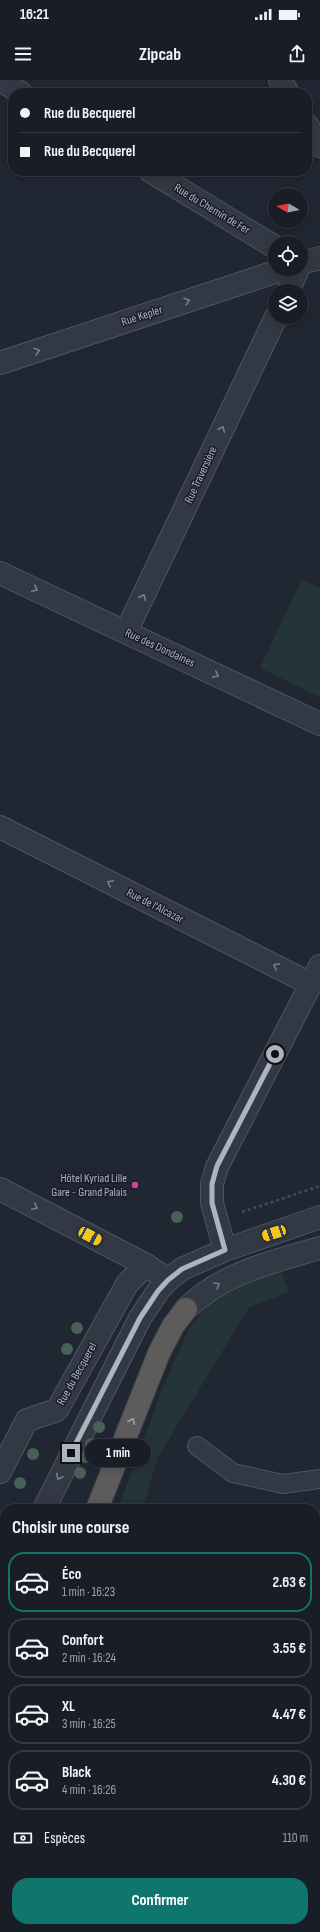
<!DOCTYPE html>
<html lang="fr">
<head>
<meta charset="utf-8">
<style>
  :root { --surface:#181d26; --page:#252a32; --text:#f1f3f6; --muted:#9fa2a7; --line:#363b43; --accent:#0f766e }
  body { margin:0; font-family:"Sofia Sans Condensed",sans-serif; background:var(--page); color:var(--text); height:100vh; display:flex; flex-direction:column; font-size:15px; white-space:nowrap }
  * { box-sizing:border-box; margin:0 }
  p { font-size:13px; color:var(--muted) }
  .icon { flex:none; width:22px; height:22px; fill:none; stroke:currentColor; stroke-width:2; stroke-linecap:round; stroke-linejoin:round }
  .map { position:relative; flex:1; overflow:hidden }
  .sheet { position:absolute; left:0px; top:1424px; width:320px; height:428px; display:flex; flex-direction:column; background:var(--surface); border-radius:16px 16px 0 0; box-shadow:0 2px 10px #0003,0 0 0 1px var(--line) }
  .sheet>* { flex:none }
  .hud { position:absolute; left:8px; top:8px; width:304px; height:88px; border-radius:16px; box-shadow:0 2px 10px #0003,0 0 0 1px var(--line); display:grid; align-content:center; height:88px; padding:0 12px; background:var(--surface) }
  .needle { width:26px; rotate:279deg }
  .controls { position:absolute; left:268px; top:108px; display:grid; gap:8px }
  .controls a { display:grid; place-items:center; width:40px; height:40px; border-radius:50%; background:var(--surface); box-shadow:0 2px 10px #0003,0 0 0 1px var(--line); font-size:20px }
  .end { position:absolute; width:18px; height:18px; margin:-9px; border:5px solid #adb4c1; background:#111; box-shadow:0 0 0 2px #111 }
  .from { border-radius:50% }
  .bubble { position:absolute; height:28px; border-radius:14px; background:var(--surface); box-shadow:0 2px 10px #0003,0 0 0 1px var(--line); font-size:13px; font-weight:700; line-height:28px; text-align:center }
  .car { position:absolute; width:12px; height:24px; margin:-12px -6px; border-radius:5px; box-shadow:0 0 3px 1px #0007; background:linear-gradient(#f5c518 24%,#345 0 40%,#f5c518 0 76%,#345 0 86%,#f5c518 0) }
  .hud b { display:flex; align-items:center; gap:14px; height:38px; font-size:15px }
  .hud b+b { border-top:1px solid var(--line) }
  .hud i { width:10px; height:10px; background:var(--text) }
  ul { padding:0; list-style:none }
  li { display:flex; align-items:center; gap:12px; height:60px; margin:0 8px 6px; padding:0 4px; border:2px solid var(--line); border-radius:16px }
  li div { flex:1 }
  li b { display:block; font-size:15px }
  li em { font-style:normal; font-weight:700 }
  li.selected { border-color:var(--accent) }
  li>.icon { width:36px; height:36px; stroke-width:1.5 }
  h2 { padding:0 12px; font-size:18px; line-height:48px }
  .pay { display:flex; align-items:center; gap:10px; height:44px; padding:0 12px; font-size:15px }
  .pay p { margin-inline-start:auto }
  .cta { display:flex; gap:8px; margin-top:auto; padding:8px 12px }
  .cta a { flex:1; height:46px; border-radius:16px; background:var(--accent); color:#fff; font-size:16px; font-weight:700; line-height:46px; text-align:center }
  .status { display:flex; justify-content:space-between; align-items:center; height:28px; padding:0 20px; background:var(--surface); direction:ltr }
  .status svg { height:11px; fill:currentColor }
  header { display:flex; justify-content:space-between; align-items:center; height:52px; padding:0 12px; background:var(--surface); font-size:18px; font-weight:700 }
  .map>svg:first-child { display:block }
  .green { fill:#253537 }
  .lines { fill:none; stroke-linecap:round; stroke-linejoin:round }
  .service-casing { stroke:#4e545f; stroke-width:20 }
  .pedestrian-casing { stroke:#4e545f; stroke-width:24 }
  .minor-casing { stroke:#4e545f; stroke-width:24 }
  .tertiary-casing { stroke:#4e545f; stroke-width:24 }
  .trunk-casing { stroke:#3b414b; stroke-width:24 }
  .path { stroke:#415053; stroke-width:2.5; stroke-dasharray:3 3; stroke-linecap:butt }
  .service { stroke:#333944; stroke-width:18 }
  .pedestrian { stroke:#333944; stroke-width:22 }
  .minor { stroke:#333944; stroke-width:22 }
  .tertiary { stroke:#333944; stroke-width:22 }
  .trunk { stroke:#5d5c5a; stroke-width:22 }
  .tree { fill:#486056 }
  .oneway { stroke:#767d89 }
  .oneway2 { stroke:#9da2ac }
  .route { stroke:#adb4c1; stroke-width:5 }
  .hotel-dot { fill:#d1479c; stroke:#191e28; stroke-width:1.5 }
  .labels { text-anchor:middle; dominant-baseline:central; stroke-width:3; stroke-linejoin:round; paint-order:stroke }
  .street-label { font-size:12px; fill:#adb4c1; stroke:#191e28 }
  .poi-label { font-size:12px; fill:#adb4c1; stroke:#191e28; text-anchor:end }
</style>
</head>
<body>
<div class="status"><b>16:21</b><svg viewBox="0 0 49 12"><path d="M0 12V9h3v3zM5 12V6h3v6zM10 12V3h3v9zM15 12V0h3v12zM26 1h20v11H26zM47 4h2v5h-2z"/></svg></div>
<header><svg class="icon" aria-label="menu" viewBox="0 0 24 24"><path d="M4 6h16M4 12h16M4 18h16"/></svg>Zipcab<svg class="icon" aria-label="share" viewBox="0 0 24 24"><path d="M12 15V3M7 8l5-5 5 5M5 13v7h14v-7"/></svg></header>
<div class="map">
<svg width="320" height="1852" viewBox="0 0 320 1852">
  <rect width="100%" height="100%" fill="#202733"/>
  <g class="green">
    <path d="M302,499L320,508V617L260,588Z"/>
    <path d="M281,1191L289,1212L249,1227L157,1379L143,1429H118L162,1310L189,1248L208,1225L237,1206Z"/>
    <path d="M5,1548V1806L0,1808V1562Z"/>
    <path d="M320,1555V1613L315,1614V1556Z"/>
    <path d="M320,1828V1852H273L283,1847H315V1831Z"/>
  </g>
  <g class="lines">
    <defs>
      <g id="service">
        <path d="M197,1366L233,1393L283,1404L320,1399"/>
        <path d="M207,1852L218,1847"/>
      </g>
      <path id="pedestrian" d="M0,1392L27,1340L57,1330L127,1204L146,1185"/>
      <g id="minor">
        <path d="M0,0L21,13"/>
        <path d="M150,91L275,167"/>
        <path d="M301,183L320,178"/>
        <path d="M288,211L298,189"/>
        <path d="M0,283L284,189"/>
        <path d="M0,493L320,644"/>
        <path d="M126,552L276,237"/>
        <path d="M0,747L311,904"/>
        <path d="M0,1109L146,1185L168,1200"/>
        <path d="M225,1170L212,1123V1104L217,1087L320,886"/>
        <path d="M0,1471L5,1474"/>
      </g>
      <g id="tertiary">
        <path d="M280,0L288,13"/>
        <path d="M307,45L320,66"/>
        <path d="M186,1229C222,1193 272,1182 320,1168"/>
        <path d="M44,1429L140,1238L158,1211L168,1200L182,1189L225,1170L320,1137"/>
      </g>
      <g id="trunk">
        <path d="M97,1429L159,1273L173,1246L186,1229"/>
        <path d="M0,1519L5,1508"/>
        <path d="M315,1637L320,1636"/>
        <path d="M315,1720L320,1718"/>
        <path d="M315,1771L320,1769"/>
        <path d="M315,1806L320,1803"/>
        <path d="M0,1850L7,1847"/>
        <path d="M118,1852L130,1847"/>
        <path d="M229,1852L239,1847"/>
      </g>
    </defs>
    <use href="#service" class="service-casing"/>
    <use href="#pedestrian" class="pedestrian-casing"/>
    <use href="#minor" class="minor-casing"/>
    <use href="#tertiary" class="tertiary-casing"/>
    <use href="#trunk" class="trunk-casing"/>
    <path class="path" d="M242,1132L320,1106"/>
    <use href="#service" class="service"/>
    <use href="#pedestrian" class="pedestrian"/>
    <use href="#minor" class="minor"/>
    <use href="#tertiary" class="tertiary"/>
    <use href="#trunk" class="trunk"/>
  </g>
  <g class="tree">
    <circle cx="177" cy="1137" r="6"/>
    <circle cx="77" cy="1248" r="6"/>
    <circle cx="67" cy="1269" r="6"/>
    <circle cx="99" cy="1347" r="6"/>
    <circle cx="91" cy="1364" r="6"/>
    <circle cx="33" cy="1374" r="6"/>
    <circle cx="86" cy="1377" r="6"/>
    <circle cx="80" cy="1393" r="6"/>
    <circle cx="20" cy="1403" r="6"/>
  </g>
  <defs><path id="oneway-chevron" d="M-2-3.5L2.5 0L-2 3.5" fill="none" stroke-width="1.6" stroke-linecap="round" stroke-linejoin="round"/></defs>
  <g class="oneway">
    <use href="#oneway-chevron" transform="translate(187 221) rotate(-18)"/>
    <use href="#oneway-chevron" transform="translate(37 271) rotate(-18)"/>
    <use href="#oneway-chevron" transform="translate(222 349) rotate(-65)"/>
    <use href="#oneway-chevron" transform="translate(35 509) rotate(25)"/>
    <use href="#oneway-chevron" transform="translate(143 517) rotate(-65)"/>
    <use href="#oneway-chevron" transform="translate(216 595) rotate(25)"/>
    <use href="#oneway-chevron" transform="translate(110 803) rotate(-153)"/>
    <use href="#oneway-chevron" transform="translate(276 886) rotate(-153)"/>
    <use href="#oneway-chevron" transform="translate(35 1127) rotate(27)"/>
    <use href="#oneway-chevron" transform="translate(217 1205) rotate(-31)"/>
    <use href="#oneway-chevron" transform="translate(59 1397) rotate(117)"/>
  </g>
  <use class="oneway2" href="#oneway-chevron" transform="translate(132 1341) rotate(-68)"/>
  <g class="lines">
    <path class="route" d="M71,1373L140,1238L158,1211L168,1200L182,1189L225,1170L212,1123V1104L217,1086L275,974"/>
  </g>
  <circle class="hotel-dot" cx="135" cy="1105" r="4"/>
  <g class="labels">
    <g class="street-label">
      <text transform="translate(212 129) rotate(31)">Rue du Chemin de Fer</text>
      <text transform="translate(142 236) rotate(-18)">Rue Kepler</text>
      <text transform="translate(201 395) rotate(-65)">Rue Traversière</text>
      <text transform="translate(160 568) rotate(25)">Rue des Dondaines</text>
      <text transform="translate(155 826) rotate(27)">Rue de l'Alcazar</text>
      <text transform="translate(77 1294) rotate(-61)">Rue du Becquerel</text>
    </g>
    <g class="poi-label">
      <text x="127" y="1098">Hôtel Kyriad Lille<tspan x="127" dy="14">Gare - Grand Palais</tspan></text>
    </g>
  </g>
</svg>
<div class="controls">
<a><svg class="needle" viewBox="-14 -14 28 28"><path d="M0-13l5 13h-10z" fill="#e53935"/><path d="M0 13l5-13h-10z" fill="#9fa2a7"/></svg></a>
<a><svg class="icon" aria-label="locate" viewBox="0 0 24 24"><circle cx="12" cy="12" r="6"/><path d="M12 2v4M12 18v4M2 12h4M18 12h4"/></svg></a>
<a><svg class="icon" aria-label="layers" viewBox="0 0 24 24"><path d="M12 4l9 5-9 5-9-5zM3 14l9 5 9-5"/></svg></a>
</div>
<i class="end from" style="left:275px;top:974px"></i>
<i class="end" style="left:71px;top:1373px"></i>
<div class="bubble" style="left:85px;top:1359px;width:66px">1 min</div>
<i class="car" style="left:274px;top:1153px;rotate:252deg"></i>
<i class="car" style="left:90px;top:1156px;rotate:118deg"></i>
<div class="hud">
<b><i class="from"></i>Rue du Becquerel</b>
<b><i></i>Rue du Becquerel</b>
</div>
<section class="sheet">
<h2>Choisir une course</h2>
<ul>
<li class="selected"><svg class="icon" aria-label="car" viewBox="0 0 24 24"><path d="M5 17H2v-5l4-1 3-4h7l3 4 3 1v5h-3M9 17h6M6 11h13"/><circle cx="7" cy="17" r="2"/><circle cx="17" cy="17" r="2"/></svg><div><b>Éco</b><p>1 min · 16:23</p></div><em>2.63 €</em></li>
<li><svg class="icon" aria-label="car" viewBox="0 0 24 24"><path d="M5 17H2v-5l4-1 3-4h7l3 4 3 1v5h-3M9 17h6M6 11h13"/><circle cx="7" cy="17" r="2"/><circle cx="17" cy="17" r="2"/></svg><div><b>Confort</b><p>2 min · 16:24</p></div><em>3.55 €</em></li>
<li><svg class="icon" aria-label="car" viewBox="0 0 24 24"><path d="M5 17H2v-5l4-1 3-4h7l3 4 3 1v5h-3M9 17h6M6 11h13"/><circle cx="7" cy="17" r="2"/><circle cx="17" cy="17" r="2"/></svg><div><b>XL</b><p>3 min · 16:25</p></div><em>4.47 €</em></li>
<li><svg class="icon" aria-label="car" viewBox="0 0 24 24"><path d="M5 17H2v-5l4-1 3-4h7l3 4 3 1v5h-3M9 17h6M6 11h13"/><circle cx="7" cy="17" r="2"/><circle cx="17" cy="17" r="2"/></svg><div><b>Black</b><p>4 min · 16:26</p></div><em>4.30 €</em></li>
</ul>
<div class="pay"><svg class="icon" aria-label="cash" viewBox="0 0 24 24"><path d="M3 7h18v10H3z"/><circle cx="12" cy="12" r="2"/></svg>Espèces<p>110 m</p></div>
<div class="cta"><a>Confirmer</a></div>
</section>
</div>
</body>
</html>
